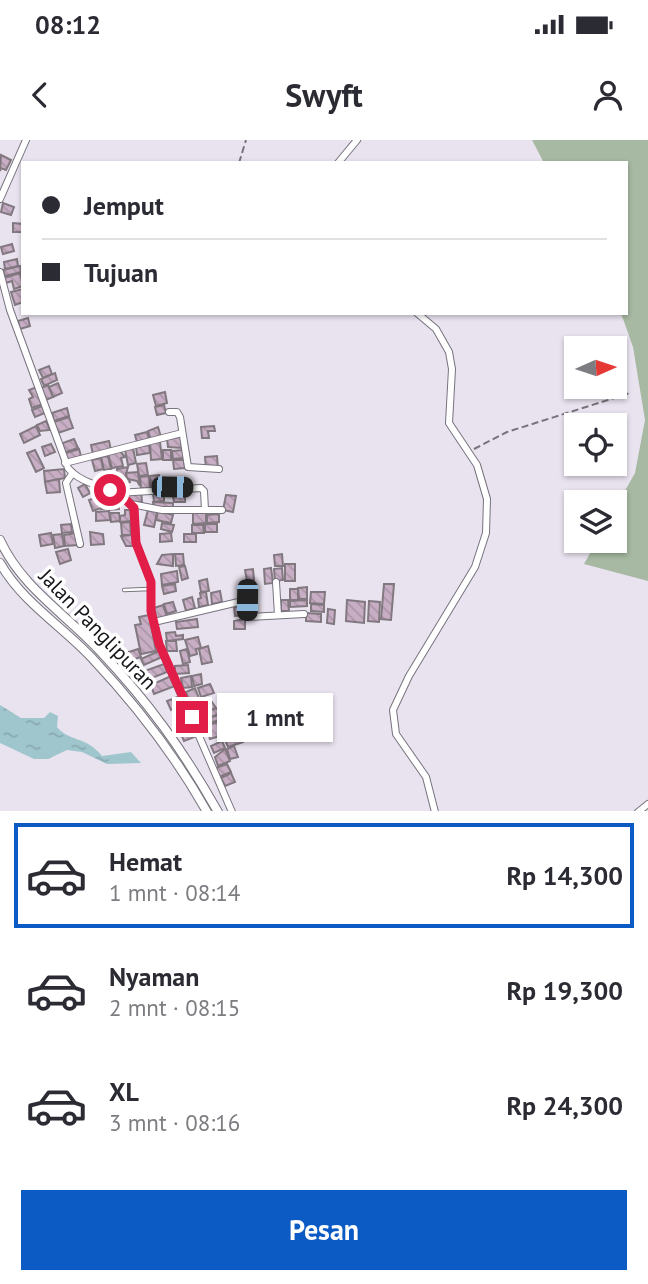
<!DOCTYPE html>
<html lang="id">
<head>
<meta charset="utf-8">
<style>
  :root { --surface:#fff; --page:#f2f2f3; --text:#2b2b33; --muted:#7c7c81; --line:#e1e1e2; --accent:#0c5bc5 }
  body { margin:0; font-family:"PT Sans",sans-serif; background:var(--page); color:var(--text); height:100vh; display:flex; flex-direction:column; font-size:26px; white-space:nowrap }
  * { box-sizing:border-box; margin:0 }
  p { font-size:23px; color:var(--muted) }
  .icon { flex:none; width:38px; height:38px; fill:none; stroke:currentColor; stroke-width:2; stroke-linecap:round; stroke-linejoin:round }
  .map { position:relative; height:671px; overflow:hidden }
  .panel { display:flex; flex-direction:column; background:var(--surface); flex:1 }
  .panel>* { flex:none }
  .guide { position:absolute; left:21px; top:21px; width:607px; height:154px; border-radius:0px; box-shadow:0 2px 5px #0004; display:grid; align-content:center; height:154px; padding:0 21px; background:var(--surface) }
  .needle { width:46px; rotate:87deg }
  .fabs { position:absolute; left:564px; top:196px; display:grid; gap:14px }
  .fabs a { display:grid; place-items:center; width:63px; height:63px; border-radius:0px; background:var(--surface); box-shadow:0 2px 5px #0004; font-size:35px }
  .end { position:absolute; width:32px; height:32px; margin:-16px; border:9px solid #e11d48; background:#fff; box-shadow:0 0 0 4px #fff }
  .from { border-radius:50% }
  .bubble { position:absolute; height:49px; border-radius:0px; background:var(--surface); box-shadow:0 2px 5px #0004; font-size:23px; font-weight:800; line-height:49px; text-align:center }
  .car { position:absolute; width:21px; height:42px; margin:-21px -10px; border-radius:9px; box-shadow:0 0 5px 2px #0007; background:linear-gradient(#222 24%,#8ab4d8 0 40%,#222 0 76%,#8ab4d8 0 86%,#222 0) }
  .guide b { display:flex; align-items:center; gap:24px; height:66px; font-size:26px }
  .guide b+b { border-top:2px solid var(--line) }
  .guide i { width:18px; height:18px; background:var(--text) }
  ul { padding:12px 0 0; list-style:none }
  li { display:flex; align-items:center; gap:21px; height:105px; margin:0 14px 10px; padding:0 7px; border:4px solid transparent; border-radius:0px }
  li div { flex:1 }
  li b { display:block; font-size:26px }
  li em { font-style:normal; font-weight:800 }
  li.active { border-color:var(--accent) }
  li>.icon { width:63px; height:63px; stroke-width:1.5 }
  .cta { display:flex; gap:14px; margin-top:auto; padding:14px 21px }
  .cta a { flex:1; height:80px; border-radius:0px; background:var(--accent); color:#fff; font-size:28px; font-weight:800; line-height:80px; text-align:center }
  .status { display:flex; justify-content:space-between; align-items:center; height:49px; padding:0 35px; background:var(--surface); direction:ltr }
  .status svg { height:19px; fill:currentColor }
  header { display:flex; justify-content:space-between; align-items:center; height:91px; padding:0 21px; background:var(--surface); font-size:32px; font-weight:800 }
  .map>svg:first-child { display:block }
  .grass { fill:#a7b9a2 }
  .water { fill:url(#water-ripples) }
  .building { fill:url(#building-back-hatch); stroke:#827880; stroke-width:2 }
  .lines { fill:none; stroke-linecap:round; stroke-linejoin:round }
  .service-casing { stroke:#77737d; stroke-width:4.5 }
  .minor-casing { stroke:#77737d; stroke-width:8 }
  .secondary-casing { stroke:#77737d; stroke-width:10 }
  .path { stroke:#77737b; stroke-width:2; stroke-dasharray:7 3.5; stroke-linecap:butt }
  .service { stroke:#fff; stroke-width:2.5 }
  .minor { stroke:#fff; stroke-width:6 }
  .secondary { stroke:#fff; stroke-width:8 }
  .route { stroke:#e11d48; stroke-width:9 }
  .labels { text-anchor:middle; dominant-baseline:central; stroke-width:7; stroke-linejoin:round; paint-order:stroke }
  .street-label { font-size:21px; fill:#18161a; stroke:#fff }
</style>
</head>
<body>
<div class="status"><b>08:12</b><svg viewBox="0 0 49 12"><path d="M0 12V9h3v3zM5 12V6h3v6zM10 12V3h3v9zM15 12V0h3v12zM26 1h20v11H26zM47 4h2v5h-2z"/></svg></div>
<header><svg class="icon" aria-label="back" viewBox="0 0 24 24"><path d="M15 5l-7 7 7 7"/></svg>Swyft<svg class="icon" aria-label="person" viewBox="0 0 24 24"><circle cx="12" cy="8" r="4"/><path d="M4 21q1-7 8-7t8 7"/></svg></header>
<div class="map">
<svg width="648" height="672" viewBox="0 0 648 672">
  <defs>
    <pattern id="water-ripples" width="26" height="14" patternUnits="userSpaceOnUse" patternTransform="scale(1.75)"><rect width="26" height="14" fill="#9fc6cd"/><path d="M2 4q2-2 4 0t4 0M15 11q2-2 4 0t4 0" fill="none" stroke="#88a9af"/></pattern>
    <pattern id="building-back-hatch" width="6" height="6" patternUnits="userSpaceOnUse" patternTransform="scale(1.75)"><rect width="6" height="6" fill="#c8aec4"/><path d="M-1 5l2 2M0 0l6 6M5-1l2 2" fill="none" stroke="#ab95a8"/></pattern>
  </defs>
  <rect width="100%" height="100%" fill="#e9e3ef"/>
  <path class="grass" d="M532,0H648V441L584,424L597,401H614V370L635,333L645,280L633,207L621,173H626V23H544Z"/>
  <path class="water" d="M0,565L21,578H44L50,572L58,576L57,587C69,602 87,596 102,616L131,612L141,623L107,624L82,612L67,610L48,619H34L0,603Z"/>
  <g class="building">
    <path d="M1,15L11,20L6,30L1,28L0,31Z"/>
    <path d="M3,63L14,67L11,75L1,72Z"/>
    <path d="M13,83L23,84V92H13Z"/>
    <path d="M12,104L14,111L3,114L1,107Z"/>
    <path d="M17,119L18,126L5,129L4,122Z"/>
    <path d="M20,126L21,132L5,136L3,130Z"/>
    <path d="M20,133L23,146L14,149L12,141L6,143L4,138Z"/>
    <path d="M23,149V162L15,165L11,152Z"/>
    <path d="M28,178L30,186L20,189L18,181Z"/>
    <path d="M49,226L52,234L43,238L39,230Z"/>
    <path d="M55,233L57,240L44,246L41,239Z"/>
    <path d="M58,243L62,253L53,257L49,247Z"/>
    <path d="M48,245L53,257L46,260L41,248Z"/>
    <path d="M37,247L43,264L32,268L29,259L33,257L29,250Z"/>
    <path d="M165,252L167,263L156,266L153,255Z"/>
    <path d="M164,265L166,273L157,275L155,267Z"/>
    <path d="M42,266L45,273L35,277L32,270Z"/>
    <path d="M67,268L69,276L54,281L52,273Z"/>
    <path d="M69,277L73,288L58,293L54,282Z"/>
    <path d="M46,281L50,290L40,291L37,285Z"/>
    <path d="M36,286L40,295L24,303L20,294Z"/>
    <path d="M214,286L215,291H208L209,298H202L201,287Z"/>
    <path d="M158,287L161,297L151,300L148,291Z"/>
    <path d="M147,292L149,299L137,302L135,295Z"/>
    <path d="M181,297L182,308L168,307L167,299Z"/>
    <path d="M74,299L78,308L63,313L60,304Z"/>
    <path d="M109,301L111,310L93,314L91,305Z"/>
    <path d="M160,302L162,319L151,320L150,303Z"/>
    <path d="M51,304L55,312L45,316L42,307Z"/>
    <path d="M149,305L150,313L137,315L136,307Z"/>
    <path d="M133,308L136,323L128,325L125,310Z"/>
    <path d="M79,309L81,316L65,321L63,314Z"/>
    <path d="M35,310L44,328L36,332L27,313Z"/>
    <rect x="163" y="310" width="8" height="10"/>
    <path d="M183,310L184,318L173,319L172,311Z"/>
    <path d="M120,311L125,317L121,318L123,326L112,328L108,314Z"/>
    <path d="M108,316L111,329L104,330L101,317Z"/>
    <path d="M217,316L218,329H206L205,317Z"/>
    <path d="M101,318L103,329L95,331L92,320Z"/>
    <path d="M173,320H184L185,328L174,329Z"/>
    <path d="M146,323L148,335L139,336L137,324Z"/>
    <path d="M128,327L125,338L118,339L117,329Z"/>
    <path d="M64,329L65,338L45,342L44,331Z"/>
    <path d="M138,332L140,346L137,341L127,339L126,333Z"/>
    <path d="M159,335L160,345L151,346L150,336Z"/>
    <path d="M149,336L150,348H141L140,337Z"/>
    <path d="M59,339L60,352L47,353L45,342Z"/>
    <path d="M129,339L130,342L126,343V350L120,351L119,340Z"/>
    <path d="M85,344L90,353L83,357L78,348Z"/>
    <path d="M141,351L142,362L131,363L126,356V352Z"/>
    <path d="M153,353H164V361L154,362Z"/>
    <path d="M107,354L108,368L101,369L100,355Z"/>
    <path d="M185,355V362H174L173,356Z"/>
    <path d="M226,355L236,356L233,372L223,370Z"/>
    <path d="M97,357L101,368L93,371L89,360Z"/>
    <path d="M119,361V369L109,370L108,362Z"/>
    <path d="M153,362L173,363V369H154Z"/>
    <path d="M125,370H130L131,381L120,382V376L125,375Z"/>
    <path d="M148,370L157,372L154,387L144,385Z"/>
    <path d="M109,371L110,380L96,381V372Z"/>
    <path d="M158,371L173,375L171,383L156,380Z"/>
    <path d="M193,372H206V383L193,384Z"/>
    <path d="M110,373H119L120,381L111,382Z"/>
    <path d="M219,374V382L207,383V375Z"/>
    <path d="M130,382L131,395H122L121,383Z"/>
    <path d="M162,383L174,385L172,392L161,389Z"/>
    <path d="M71,384L72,392L62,393L61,385Z"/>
    <rect x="205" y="384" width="12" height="8"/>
    <path d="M192,385H203L204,393H192Z"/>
    <path d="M90,392L103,394L104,404L91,405Z"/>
    <path d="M51,393L53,404L41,406L39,395Z"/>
    <path d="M76,393L78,405L65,406L64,395Z"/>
    <path d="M171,393L172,401L160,402V394Z"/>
    <path d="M62,394L64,406L55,408L53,395Z"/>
    <rect x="184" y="394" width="12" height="8"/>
    <path d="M132,395L133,406H126L121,396Z"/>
    <path d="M68,409L71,420L60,424L56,412Z"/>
    <path d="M173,414V426L157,424L162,415Z"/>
    <path d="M175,414H183L184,425L176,426Z"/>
    <path d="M282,414L283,426H275L274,415Z"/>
    <rect x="285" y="424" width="10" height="17"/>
    <path d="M185,426L188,438L182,440L179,427Z"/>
    <path d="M271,428L273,443L265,444L264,429Z"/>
    <path d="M282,428L283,440L275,441L274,429Z"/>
    <path d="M253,429L254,440L247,441L245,430Z"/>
    <path d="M177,431L178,442L162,445L161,434Z"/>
    <path d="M207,439L209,451L201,452L199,441Z"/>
    <path d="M175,444L176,451L164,454L162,446Z"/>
    <path d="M384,444H394L391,480L381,479Z"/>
    <path d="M307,447V459H299L298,448Z"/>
    <rect x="290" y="449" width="8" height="11"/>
    <path d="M220,451L222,462L212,464L211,453Z"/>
    <path d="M206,452L208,465L199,467L198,459L201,458L200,453Z"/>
    <path d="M311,452H325L324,464L310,463Z"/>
    <path d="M192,457L195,468L186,471L183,460Z"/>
    <path d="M281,460H288L289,471H281Z"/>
    <path d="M307,460V466L290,467V461Z"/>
    <path d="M347,460L365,462L364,483L346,481Z"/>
    <path d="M369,461L380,462L379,482L368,481Z"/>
    <path d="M173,462L176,471L167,474L164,464Z"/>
    <path d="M238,463H245L246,475L235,476L234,467H238Z"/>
    <path d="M311,464L324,465V472L311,471Z"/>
    <path d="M163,465L167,477L157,480L154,468Z"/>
    <path d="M328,469L335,470L334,484L327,483Z"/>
    <path d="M306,473L321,474V482L306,481Z"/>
    <path d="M149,475L156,511L141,514L135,485L141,484L139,477Z"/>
    <path d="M197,479L198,487L177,489L176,482Z"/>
    <path d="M245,479V489H234V481Z"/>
    <path d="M175,492L176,496L183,495V499L167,501L166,493Z"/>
    <path d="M198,497L201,508L196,509L197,514L190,516L185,500Z"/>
    <path d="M166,501H176L177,511H167Z"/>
    <path d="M208,506L212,522L202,524L199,509Z"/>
    <path d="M138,509L141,517L131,520L129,512Z"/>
    <path d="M187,509L190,522L183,524L180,511Z"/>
    <path d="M159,511L162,517L144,525L141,519Z"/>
    <path d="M164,524L167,532L142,542L139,533Z"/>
    <path d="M188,525L189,533L175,534V526Z"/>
    <path d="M201,534L202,544L194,546L192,536Z"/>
    <path d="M171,536L175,546L154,554L151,545Z"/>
    <path d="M191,536L192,547L183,548L181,538Z"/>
    <path d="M210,544L214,553L201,557L198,548Z"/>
    <path d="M195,548L199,558L189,561L186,552Z"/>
    <path d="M180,556L183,564L171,570L167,561Z"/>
    <path d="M212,562L216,568L199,574L197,568Z"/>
    <path d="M217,568L219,574L205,579L203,573Z"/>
    <path d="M186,573L197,596L184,601L174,578Z"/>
    <path d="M218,575L219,580L205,585L204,580Z"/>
    <path d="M218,582L223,595L210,599L206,586Z"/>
    <path d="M239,589L243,602L228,607L223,595Z"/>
    <path d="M222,601L225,608L214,613L211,606Z"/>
    <path d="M234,606L238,617L230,619L227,609Z"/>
    <path d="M225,609L230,621L218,626L215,617Z"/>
    <path d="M227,624L231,632L219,637L216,628Z"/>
    <path d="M231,633L235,642L225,646L221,638Z"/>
  </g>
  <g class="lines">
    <defs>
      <path id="service" d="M124,450L149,449"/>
      <g id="minor">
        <path d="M338,23L357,0"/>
        <path d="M0,59L26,0"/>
        <path d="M0,132L10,170L68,328C85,349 119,345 134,368L136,403L151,441V471L159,504L232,672"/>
        <path d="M417,173L436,189L449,212L452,229L449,283L477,325L487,359L486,393L475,427L409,536L393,570L396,594L426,637L435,672"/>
        <path d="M169,272H177L180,277L188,327L219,329"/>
        <path d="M65,323L182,293"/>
        <path d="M72,334L66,343L80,404"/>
        <path d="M117,353L201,348L204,351L205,370"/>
        <path d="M131,364L162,370H222"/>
        <path d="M276,442L278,475"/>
        <path d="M154,482L247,460V477L304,474"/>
        <path d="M638,672L648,664"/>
      </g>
      <g id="secondary">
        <path d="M0,400C22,448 66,474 100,511C149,563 183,610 218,672"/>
        <path d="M0,423C23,463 61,485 92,518C137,566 175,615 207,672"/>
      </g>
    </defs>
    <use href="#service" class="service-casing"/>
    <use href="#minor" class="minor-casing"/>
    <use href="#secondary" class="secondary-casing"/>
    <g class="path">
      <path d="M239,23L246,0"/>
      <path d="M474,309L507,292L630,253"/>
    </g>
    <use href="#service" class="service"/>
    <use href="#minor" class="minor"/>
    <use href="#secondary" class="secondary"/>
  </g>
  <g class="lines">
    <path class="route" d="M110,350L122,356L134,368L136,403L151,442V471L159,504L192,577"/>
  </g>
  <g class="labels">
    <g class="street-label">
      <text transform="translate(98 489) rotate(46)">Jalan Panglipuran</text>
    </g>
  </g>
</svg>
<div class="fabs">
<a><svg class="needle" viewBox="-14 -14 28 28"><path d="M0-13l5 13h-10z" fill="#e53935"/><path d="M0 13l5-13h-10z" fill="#7c7c81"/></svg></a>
<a><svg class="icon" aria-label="locate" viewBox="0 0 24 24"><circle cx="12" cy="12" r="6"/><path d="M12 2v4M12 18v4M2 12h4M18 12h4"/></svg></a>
<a><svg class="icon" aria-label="layers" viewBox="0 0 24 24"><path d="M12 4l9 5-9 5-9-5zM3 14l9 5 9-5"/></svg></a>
</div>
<i class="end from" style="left:110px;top:350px"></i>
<i class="end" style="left:192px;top:577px"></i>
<div class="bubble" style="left:217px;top:553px;width:116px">1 mnt</div>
<i class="car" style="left:172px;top:347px;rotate:91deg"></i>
<i class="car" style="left:247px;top:460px;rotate:181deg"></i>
<div class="guide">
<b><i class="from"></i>Jemput</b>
<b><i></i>Tujuan</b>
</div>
</div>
<section class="panel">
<ul>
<li class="active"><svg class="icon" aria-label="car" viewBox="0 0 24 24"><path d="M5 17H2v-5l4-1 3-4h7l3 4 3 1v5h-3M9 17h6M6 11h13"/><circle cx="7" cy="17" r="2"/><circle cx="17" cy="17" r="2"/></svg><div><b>Hemat</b><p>1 mnt · 08:14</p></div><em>Rp 14,300</em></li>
<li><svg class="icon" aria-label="car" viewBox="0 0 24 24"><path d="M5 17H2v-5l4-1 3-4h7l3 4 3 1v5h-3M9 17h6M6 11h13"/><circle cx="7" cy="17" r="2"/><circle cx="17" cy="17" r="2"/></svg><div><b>Nyaman</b><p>2 mnt · 08:15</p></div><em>Rp 19,300</em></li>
<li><svg class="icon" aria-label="car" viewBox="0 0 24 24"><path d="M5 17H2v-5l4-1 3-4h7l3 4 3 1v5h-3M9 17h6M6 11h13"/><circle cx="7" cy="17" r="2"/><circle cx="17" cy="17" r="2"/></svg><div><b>XL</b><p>3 mnt · 08:16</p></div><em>Rp 24,300</em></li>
</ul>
<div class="cta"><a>Pesan</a></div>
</section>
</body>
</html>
